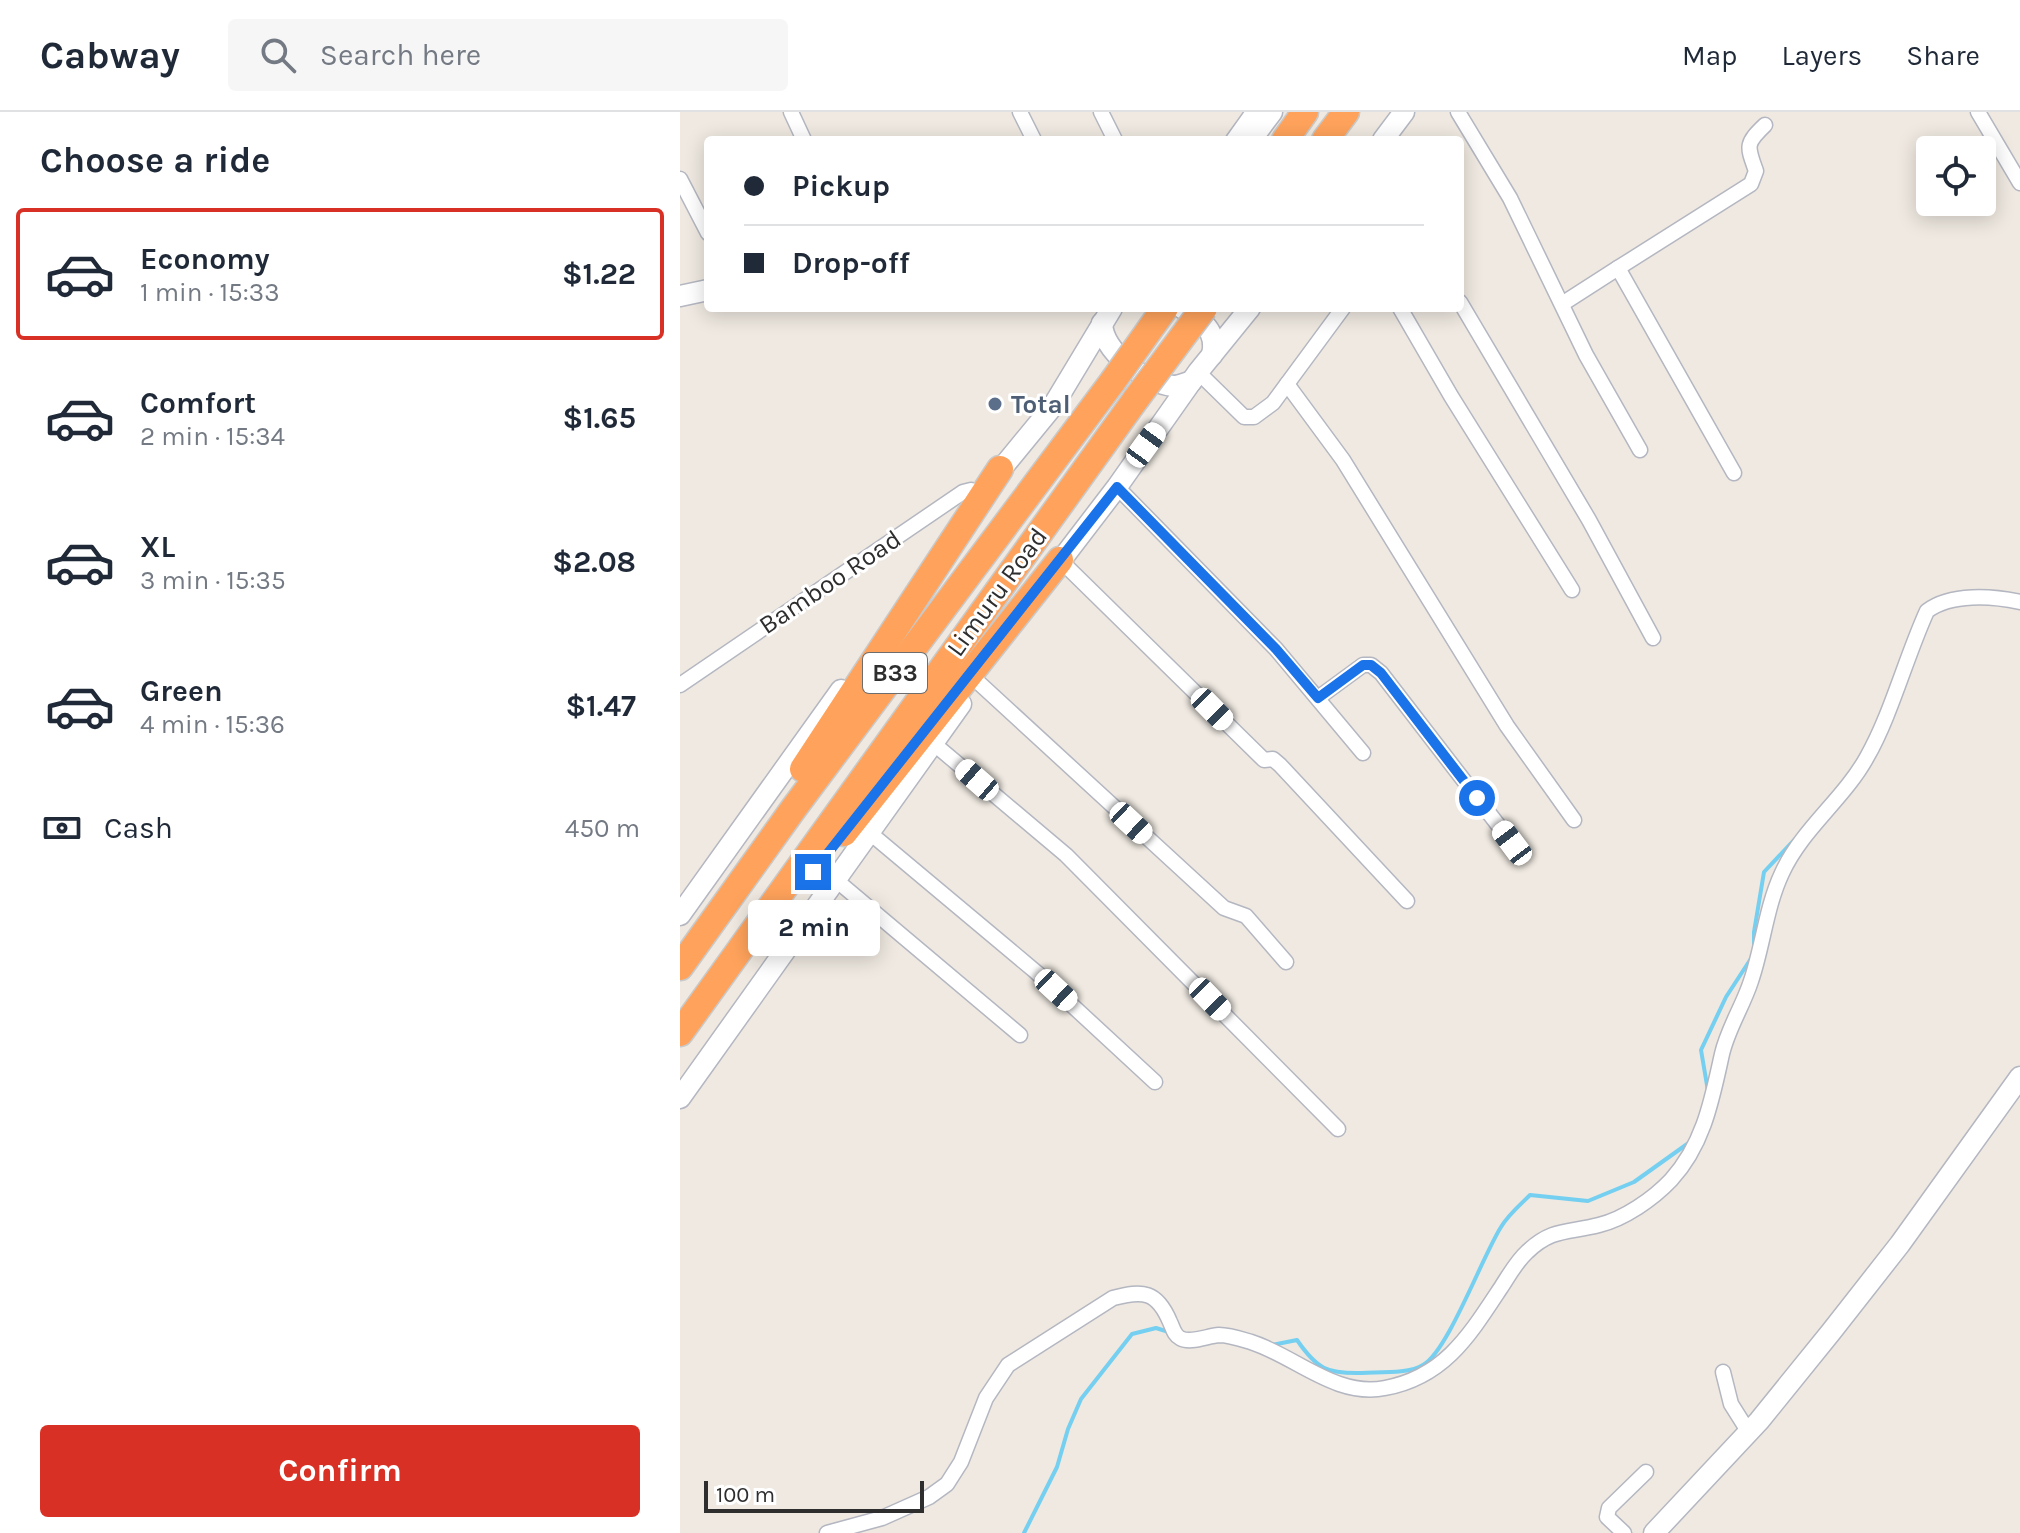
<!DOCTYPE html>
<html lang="en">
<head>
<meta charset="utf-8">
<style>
  :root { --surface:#fff; --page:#f6f6f7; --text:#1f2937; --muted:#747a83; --line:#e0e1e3; --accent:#d93025 }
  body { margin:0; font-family:Karla,sans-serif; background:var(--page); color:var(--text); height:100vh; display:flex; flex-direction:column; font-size:30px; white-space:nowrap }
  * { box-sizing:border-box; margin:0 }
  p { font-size:26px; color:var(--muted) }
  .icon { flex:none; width:44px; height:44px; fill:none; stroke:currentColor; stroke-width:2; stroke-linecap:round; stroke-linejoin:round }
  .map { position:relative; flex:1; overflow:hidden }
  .drawer { display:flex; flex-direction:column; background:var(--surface); width:680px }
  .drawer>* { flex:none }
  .guide { position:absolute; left:24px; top:24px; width:760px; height:176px; border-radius:8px; box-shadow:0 4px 20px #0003; display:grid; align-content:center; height:176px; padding:0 40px; background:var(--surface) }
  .buttons { position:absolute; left:1236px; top:24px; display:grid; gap:16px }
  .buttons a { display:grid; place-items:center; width:80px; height:80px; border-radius:8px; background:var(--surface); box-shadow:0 4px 20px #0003; font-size:40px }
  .scale { position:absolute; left:24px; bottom:20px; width:220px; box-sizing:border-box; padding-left:8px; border:4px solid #2e2e2e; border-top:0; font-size:22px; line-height:28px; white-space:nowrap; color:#2e2e2e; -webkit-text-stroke:6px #fff; paint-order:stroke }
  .end { position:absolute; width:36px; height:36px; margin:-18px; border:10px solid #1a73e8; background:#fff; box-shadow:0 0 0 4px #fff }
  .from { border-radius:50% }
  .bubble { position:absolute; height:56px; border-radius:8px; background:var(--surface); box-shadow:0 4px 20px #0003; font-size:26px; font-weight:700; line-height:56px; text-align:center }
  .car { position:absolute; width:24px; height:48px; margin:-24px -12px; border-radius:10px; box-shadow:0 0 6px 2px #0007; background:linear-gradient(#fff 24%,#345 0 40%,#fff 0 76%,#345 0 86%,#fff 0) }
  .guide b { display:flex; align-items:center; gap:28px; height:76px; font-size:30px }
  .guide b+b { border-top:2px solid var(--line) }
  .guide i { width:20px; height:20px; background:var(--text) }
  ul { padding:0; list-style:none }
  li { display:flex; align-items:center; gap:24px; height:132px; margin:0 16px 12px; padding:0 24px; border:4px solid transparent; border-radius:8px }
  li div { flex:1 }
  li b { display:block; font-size:30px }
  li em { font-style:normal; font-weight:700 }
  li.active { border-color:var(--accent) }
  li>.icon { width:72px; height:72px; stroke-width:1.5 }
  h2 { padding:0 40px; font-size:36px; line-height:96px }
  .pay { display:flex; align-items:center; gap:20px; height:88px; padding:0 40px; font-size:30px }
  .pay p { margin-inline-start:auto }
  .action { display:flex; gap:16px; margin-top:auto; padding:16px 40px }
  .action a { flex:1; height:92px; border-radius:8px; background:var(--accent); color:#fff; font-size:32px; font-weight:700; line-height:92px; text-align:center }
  header { display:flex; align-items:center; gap:48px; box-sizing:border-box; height:112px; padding:0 40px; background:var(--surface); border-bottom:2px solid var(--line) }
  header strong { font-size:38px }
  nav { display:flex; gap:44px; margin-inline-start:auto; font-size:28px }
  .search { width:560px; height:72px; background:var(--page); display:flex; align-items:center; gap:20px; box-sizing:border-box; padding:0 28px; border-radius:8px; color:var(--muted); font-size:30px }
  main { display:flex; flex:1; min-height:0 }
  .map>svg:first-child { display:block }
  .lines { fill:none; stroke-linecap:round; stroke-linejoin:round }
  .stream { stroke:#75cff0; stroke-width:4 }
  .street-casing { stroke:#b4b7c1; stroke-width:17 }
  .secondary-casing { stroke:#b4b7c1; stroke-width:23 }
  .highway-casing { stroke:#c9c9c9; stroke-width:29 }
  .street { stroke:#fff; stroke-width:14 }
  .secondary { stroke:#fff; stroke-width:20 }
  .highway { stroke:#ffa35c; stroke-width:26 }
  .highway-bridge-casing { stroke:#c9c9c9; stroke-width:29; stroke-linecap:butt }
  .highway-bridge { stroke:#ffa35c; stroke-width:26 }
  .route { stroke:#1a73e8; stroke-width:10 }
  .service-dot { fill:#5c6f8a; stroke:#fff; stroke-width:3 }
  .labels { text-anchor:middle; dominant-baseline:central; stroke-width:6; stroke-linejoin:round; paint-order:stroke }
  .shield { fill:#fff; stroke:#6d6d6d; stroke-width:2 }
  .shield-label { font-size:24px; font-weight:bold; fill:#2e2e2e }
  .service-label { font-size:26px; font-weight:bold; fill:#4e5e75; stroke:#fff; text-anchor:start }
  .street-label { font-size:26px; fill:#2e2e2e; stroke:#fff }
</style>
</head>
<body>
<header>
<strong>Cabway</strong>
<div class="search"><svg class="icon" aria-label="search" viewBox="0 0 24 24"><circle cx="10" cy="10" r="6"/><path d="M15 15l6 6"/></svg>Search here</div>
<nav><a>Map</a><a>Layers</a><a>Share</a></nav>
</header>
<main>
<section class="drawer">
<h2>Choose a ride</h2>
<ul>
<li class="active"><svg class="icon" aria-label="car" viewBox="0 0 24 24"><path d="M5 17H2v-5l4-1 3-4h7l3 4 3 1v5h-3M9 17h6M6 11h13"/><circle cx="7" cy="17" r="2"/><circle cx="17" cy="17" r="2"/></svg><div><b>Economy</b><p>1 min · 15:33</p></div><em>$1.22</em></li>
<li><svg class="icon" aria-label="car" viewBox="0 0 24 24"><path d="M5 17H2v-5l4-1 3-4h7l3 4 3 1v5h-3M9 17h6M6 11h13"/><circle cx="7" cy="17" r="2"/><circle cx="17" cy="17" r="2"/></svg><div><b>Comfort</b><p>2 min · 15:34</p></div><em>$1.65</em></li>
<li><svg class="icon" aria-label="car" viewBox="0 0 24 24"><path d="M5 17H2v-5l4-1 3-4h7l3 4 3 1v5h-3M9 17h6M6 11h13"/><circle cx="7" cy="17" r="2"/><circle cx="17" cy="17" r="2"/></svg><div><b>XL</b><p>3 min · 15:35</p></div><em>$2.08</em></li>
<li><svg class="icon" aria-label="car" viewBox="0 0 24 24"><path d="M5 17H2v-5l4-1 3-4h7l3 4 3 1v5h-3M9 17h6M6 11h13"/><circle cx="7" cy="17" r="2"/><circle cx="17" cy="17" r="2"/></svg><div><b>Green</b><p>4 min · 15:36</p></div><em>$1.47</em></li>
</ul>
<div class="pay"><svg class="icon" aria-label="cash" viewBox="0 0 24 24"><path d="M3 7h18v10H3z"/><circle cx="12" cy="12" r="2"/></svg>Cash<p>450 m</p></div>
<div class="action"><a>Confirm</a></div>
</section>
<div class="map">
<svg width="1340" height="1421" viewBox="0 0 1340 1421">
  <rect width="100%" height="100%" fill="#efe9e1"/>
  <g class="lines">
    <g class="stream">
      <path d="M1074,833V820L1084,760L1115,727"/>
      <path d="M1028,979L1021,938L1046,885L1072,845"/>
      <path d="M592,1233L617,1228C637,1257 647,1262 682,1261C698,1260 730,1262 743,1253C768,1239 802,1145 821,1115C828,1103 840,1093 850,1083L908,1089L954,1070L1010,1030"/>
      <path d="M344,1421L377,1355L388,1317L401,1287L452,1222L476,1216L492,1221"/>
    </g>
    <defs>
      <g id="street">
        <path d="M111,0L124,28"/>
        <path d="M340,0L354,28"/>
        <path d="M421,0L435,28"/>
        <path d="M778,0L830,86L906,243L960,338"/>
        <path d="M1298,0L1340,71"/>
        <path d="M553,28L573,0"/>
        <path d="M0,67L28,121"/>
        <path d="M938,156L1071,72L1076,59C1067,34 1065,32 1085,13"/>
        <path d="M780,190L909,408L973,526"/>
        <path d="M882,192L938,156L1054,361"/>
        <path d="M720,196L771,284L892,478"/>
        <path d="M518,260L564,305H574L593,291L663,196"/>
        <path d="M607,272L663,348L827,614L894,708"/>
        <path d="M437,375L596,537L683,641"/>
        <path d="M380,448L584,648L593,647L600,653L727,789"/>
        <path d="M298,570L544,796L566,804L606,850"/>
        <path d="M0,573L283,380L291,378L303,381"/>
        <path d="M638,586L683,553H691L701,561L832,731"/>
        <path d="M253,631L386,743L658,1017"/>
        <path d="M190,721L356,860L475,970"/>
        <path d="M156,768L340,923"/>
        <path d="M1043,1260L1051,1292L1068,1319"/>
        <path d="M147,1421L202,1406L249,1385L267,1372L281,1350L306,1286L328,1253L433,1186C463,1178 477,1179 490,1210C493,1216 494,1223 500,1226C510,1232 527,1224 539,1223C549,1223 561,1227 571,1230C615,1244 656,1286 705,1276C764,1265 789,1224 820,1177C828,1165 836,1150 847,1140C872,1116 888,1121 919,1113C944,1107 973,1087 991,1068C1024,1032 1032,987 1042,942C1048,916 1063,894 1071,869C1083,834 1086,795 1102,761C1122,717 1164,687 1187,645C1211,603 1226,545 1247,499C1271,481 1312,484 1340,490"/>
        <path d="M944,1421L927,1405L929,1396L966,1360"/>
      </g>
      <g id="secondary">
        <path d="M571,28L592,0"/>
        <path d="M703,28L724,0"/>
        <path d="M0,184L28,178"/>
        <path d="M502,196C521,208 538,218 532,243"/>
        <path d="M422,211C423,240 465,271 493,274C500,274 505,271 512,269"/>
        <path d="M313,367L373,294L432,196"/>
        <path d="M372,460L437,375L518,260L570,196"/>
        <path d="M0,803L161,578"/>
        <path d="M0,986L281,592"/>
        <path d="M974,1421L1079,1309L1151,1220L1220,1132L1340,965"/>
      </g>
      <g id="highway">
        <path d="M605,28L625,0"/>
        <path d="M645,28L666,0"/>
        <path d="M123,657L320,357"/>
        <path d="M164,721L380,448"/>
        <path d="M0,855L114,696L433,269"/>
        <path d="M0,921L456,287"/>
      </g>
    </defs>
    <use href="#street" class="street-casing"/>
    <use href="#secondary" class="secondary-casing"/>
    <use href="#highway" class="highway-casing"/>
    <use href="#street" class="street"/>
    <use href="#secondary" class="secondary"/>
    <use href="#highway" class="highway"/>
    <defs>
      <g id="highway-bridge">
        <path d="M433,269L485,196"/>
        <path d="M456,287L524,196"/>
      </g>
    </defs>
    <use href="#highway-bridge" class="highway-bridge-casing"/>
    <use href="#highway-bridge" class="highway-bridge"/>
  </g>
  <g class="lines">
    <path class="route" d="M133,760L437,375L596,537L638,586L683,553H691L701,561L797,686"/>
  </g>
  <circle class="service-dot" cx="315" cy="292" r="8"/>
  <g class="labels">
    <rect class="shield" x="183" y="541" width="64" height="40" rx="6"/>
    <g class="shield-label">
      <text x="215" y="561">B33</text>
    </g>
    <g class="service-label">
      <text x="331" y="292">Total</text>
    </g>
    <g class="street-label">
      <text transform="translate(150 470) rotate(-34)">Bamboo Road</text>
      <text transform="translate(317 480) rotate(-54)">Limuru Road</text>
    </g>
  </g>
</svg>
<div class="buttons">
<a><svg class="icon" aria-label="locate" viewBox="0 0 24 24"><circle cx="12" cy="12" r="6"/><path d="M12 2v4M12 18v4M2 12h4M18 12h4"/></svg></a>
</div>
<div class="scale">100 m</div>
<i class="end from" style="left:797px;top:686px"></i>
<i class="end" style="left:133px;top:760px"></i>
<div class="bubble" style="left:68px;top:788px;width:132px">2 min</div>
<i class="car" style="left:466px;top:333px;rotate:36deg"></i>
<i class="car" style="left:532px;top:597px;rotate:135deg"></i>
<i class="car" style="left:297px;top:668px;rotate:311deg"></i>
<i class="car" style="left:451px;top:711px;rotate:133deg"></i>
<i class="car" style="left:832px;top:731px;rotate:323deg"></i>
<i class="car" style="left:376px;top:878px;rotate:133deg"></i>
<i class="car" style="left:530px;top:887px;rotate:136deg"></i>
<div class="guide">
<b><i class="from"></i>Pickup</b>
<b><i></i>Drop-off</b>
</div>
</div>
</main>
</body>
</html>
